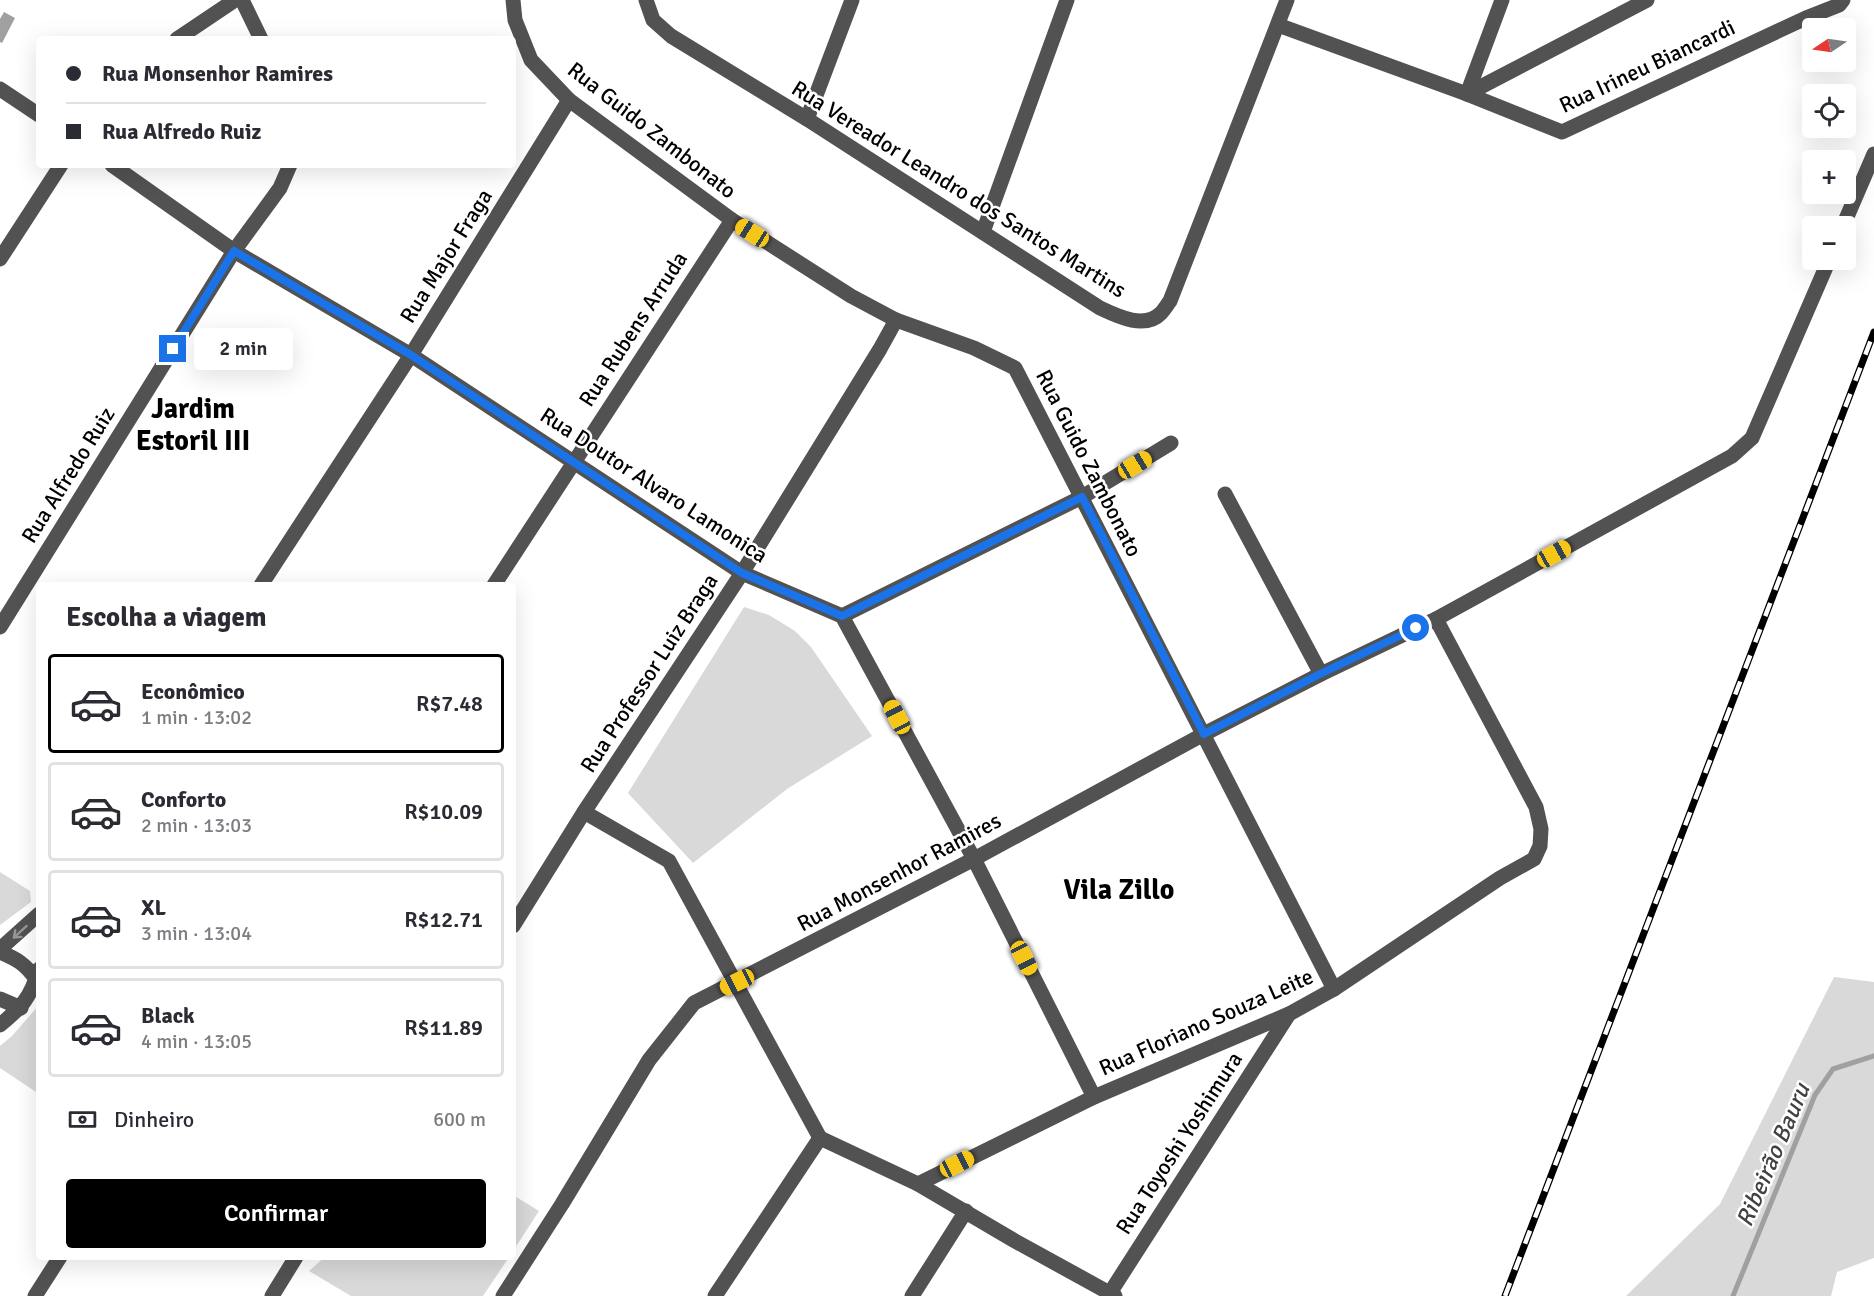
<!DOCTYPE html>
<html lang="pt">
<head>
<meta charset="utf-8">
<style>
  :root { --surface:#fff; --page:#f2f2f3; --text:#2b2b33; --muted:#7c7c81; --line:#e1e1e2; --accent:#000 }
  body { margin:0; font-family:Signika,sans-serif; background:var(--page); color:var(--text); height:100vh; display:flex; flex-direction:column; font-size:22px; white-space:nowrap }
  * { box-sizing:border-box; margin:0 }
  p { font-size:20px; color:var(--muted) }
  .icon { flex:none; width:33px; height:33px; fill:none; stroke:currentColor; stroke-width:2; stroke-linecap:round; stroke-linejoin:round }
  .map { position:relative; flex:1; overflow:hidden }
  .sheet { position:absolute; left:36px; top:582px; width:480px; height:678px; display:flex; flex-direction:column; background:var(--surface); border-radius:6px; box-shadow:0 6px 24px #0002 }
  .sheet>* { flex:none }
  .top-card { position:absolute; left:36px; top:36px; width:480px; height:132px; border-radius:6px; box-shadow:0 6px 24px #0002; display:grid; align-content:center; height:132px; padding:0 30px; background:var(--surface) }
  .needle { width:39px; rotate:257deg }
  .tools { position:absolute; left:1802px; top:18px; display:grid; gap:12px }
  .tools a { display:grid; place-items:center; width:54px; height:54px; border-radius:6px; background:var(--surface); box-shadow:0 6px 24px #0002; font-size:30px }
  .end { position:absolute; width:27px; height:27px; margin:-14px; border:8px solid #1a73e8; background:#fff; box-shadow:0 0 0 3px #fff }
  .from { border-radius:50% }
  .bubble { position:absolute; height:42px; border-radius:6px; background:var(--surface); box-shadow:0 6px 24px #0002; font-size:20px; font-weight:600; line-height:42px; text-align:center }
  .car { position:absolute; width:18px; height:36px; margin:-18px -9px; border-radius:8px; box-shadow:0 0 4px 2px #0007; background:linear-gradient(#f5c518 24%,#345 0 40%,#f5c518 0 76%,#345 0 86%,#f5c518 0) }
  .top-card b { display:flex; align-items:center; gap:21px; height:57px; font-size:22px }
  .top-card b+b { border-top:2px solid var(--line) }
  .top-card i { width:15px; height:15px; background:var(--text) }
  ul { padding:0; list-style:none }
  li { display:flex; align-items:center; gap:18px; height:99px; margin:0 12px 9px; padding:0 18px; border:3px solid var(--line); border-radius:6px }
  li div { flex:1 }
  li b { display:block; font-size:22px }
  li em { font-style:normal; font-weight:600 }
  li.on { border-color:var(--accent) }
  li>.icon { width:54px; height:54px; stroke-width:1.5 }
  h2 { padding:0 30px; font-size:27px; line-height:72px }
  .pay { display:flex; align-items:center; gap:15px; height:66px; padding:0 30px; font-size:22px }
  .pay p { margin-inline-start:auto }
  .cta { display:flex; gap:12px; margin-top:auto; padding:12px 30px }
  .cta a { flex:1; height:69px; border-radius:6px; background:var(--accent); color:#fff; font-size:24px; font-weight:600; line-height:69px; text-align:center }
  .map>svg:first-child { display:block }
  .green { fill:#d9d9d9 }
  .water { fill:#a0a0a0 }
  .lines { fill:none; stroke-linecap:round; stroke-linejoin:round }
  .stream { stroke:#a0a0a0; stroke-width:5 }
  .minor { stroke:#525252; stroke-width:15 }
  .rail-casing { stroke:#000; stroke-width:7 }
  .rail { stroke:#fff; stroke-width:4.5; stroke-dasharray:14; stroke-linecap:butt }
  .oneway { stroke:#979797 }
  .route { stroke:#1a73e8; stroke-width:8 }
  .labels { text-anchor:middle; dominant-baseline:central; stroke-width:5; stroke-linejoin:round; paint-order:stroke }
  .street-label { font-size:22px; fill:#000; stroke:#fff }
  .water-label { font-size:24px; font-style:italic; fill:#414141; stroke:#fff }
  .district-label { font-size:28px; font-weight:bold; fill:#000; stroke:#fff }
</style>
</head>
<body>
<div class="map">
<svg width="1874" height="1296" viewBox="0 0 1874 1296">
  <rect width="100%" height="100%" fill="#fff"/>
  <g class="green">
    <path d="M744,607L769,615L795,631L811,647L872,736L787,789L693,863L628,793Z"/>
    <path d="M0,872L30,891L31,902L0,925Z"/>
    <path d="M1834,977L1874,982V1258L1837,1272L1831,1296H1626L1720,1204Z"/>
    <path d="M39,1005V1094L0,1068V1046L12,1036Z"/>
    <path d="M513,1195L539,1211L513,1251Z"/>
    <path d="M325,1257H509L483,1296H351L309,1271Z"/>
  </g>
  <path class="water" d="M4,12L15,18L2,43L0,42V19Z"/>
  <g class="lines">
    <path class="stream" d="M1733,1296L1815,1095L1833,1069L1874,1056"/>
    <g class="minor">
      <path d="M242,0L261,39"/>
      <path d="M513,0L515,20L531,60L569,100L732,220L851,296L896,320L974,348L1015,368L1334,989"/>
      <path d="M646,0L653,20L671,36L807,119L1100,308C1117,316 1145,330 1161,313C1164,310 1167,305 1170,301L1287,0"/>
      <path d="M1278,25L1467,94L1562,132L1806,18L1839,5L1843,0"/>
      <path d="M177,39L235,0"/>
      <path d="M0,89L39,115"/>
      <path d="M1467,94L1647,0"/>
      <path d="M1467,94L1502,0"/>
      <path d="M807,119L852,0"/>
      <path d="M112,165L234,251L411,355L742,573L842,616L974,859L1094,1097"/>
      <path d="M1843,226L1874,154"/>
      <path d="M983,232L1067,0"/>
      <path d="M0,259L61,165"/>
      <path d="M1225,494L1321,674"/>
      <path d="M261,585L411,355L569,100"/>
      <path d="M494,585L732,220"/>
      <path d="M842,616L1082,497L1171,443"/>
      <path d="M0,627L234,251L280,188L290,165"/>
      <path d="M584,812L669,861L820,1138"/>
      <path d="M513,926L584,812L742,573L880,349L896,320"/>
      <path d="M0,949L39,914"/>
      <path d="M0,952C17,959 25,964 36,979"/>
      <path d="M0,999L21,1008"/>
      <path d="M0,1025C22,1007 31,997 39,969"/>
      <path d="M820,1138L918,1184L1015,1241L1115,1296"/>
      <path d="M918,1184L1094,1097L1289,1014L1334,989L1500,878L1534,859L1540,846L1541,829L1536,807L1436,619"/>
      <path d="M35,1296L60,1257"/>
      <path d="M272,1296L296,1257"/>
      <path d="M503,1296L562,1204L649,1060L694,1003L974,859L1204,734L1321,674L1436,619L1732,456L1752,438L1829,260"/>
      <path d="M715,1296L820,1138"/>
      <path d="M912,1296L966,1211"/>
      <path d="M1108,1296L1289,1014"/>
    </g>
    <defs>
      <path id="rail" d="M1505,1296L1874,332"/>
    </defs>
    <use href="#rail" class="rail-casing"/>
    <use href="#rail" class="rail"/>
  </g>
  <defs><path id="oneway-shaft" d="M-6 0H5M1.5-3L5.5 0L1.5 3" fill="none" stroke-width="1.6" stroke-linecap="round" stroke-linejoin="round" transform="scale(1.5)"/></defs>
  <use class="oneway" href="#oneway-shaft" transform="translate(20 932) rotate(138)"/>
  <g class="lines">
    <path class="route" d="M173,349L234,251L411,355L742,573L842,616L1082,497L1204,734L1320,674L1416,628"/>
  </g>
  <g class="labels">
    <g class="street-label">
      <text transform="translate(1647 66) rotate(-25)">Rua Irineu Biancardi</text>
      <text transform="translate(652 130) rotate(38)">Rua Guido Zambonato</text>
      <text transform="translate(959 189) rotate(32)">Rua Vereador Leandro dos Santos Martins</text>
      <text transform="translate(446 256) rotate(-58)">Rua Major Fraga</text>
      <text transform="translate(633 329) rotate(-57)">Rua Rubens Arruda</text>
      <text transform="translate(1089 463) rotate(63)">Rua Guido Zambonato</text>
      <text transform="translate(68 475) rotate(-58)">Rua Alfredo Ruiz</text>
      <text transform="translate(654 485) rotate(33)">Rua Doutor Alvaro Lamonica</text>
      <text transform="translate(649 673) rotate(-57)">Rua Professor Luiz Braga</text>
      <text transform="translate(899 872) rotate(-28)">Rua Monsenhor Ramires</text>
      <text transform="translate(1206 1022) rotate(-24)">Rua Floriano Souza Leite</text>
      <text transform="translate(1179 1143) rotate(-57)">Rua Toyoshi Yoshimura</text>
    </g>
    <g class="water-label">
      <text transform="translate(1773 1155) rotate(-67)">Ribeirão Bauru</text>
    </g>
    <g class="district-label">
      <text x="193" y="409">Jardim<tspan x="193" dy="32">Estoril III</tspan></text>
      <text x="1119" y="890">Vila Zillo</text>
    </g>
  </g>
</svg>
<div class="tools">
<a><svg class="needle" viewBox="-14 -14 28 28"><path d="M0-13l5 13h-10z" fill="#e53935"/><path d="M0 13l5-13h-10z" fill="#7c7c81"/></svg></a>
<a><svg class="icon" aria-label="locate" viewBox="0 0 24 24"><circle cx="12" cy="12" r="6"/><path d="M12 2v4M12 18v4M2 12h4M18 12h4"/></svg></a>
<a>+</a>
<a>−</a>
</div>
<i class="end from" style="left:1416px;top:628px"></i>
<i class="end" style="left:173px;top:349px"></i>
<div class="bubble" style="left:194px;top:328px;width:99px">2 min</div>
<i class="car" style="left:752px;top:233px;rotate:302deg"></i>
<i class="car" style="left:1135px;top:465px;rotate:59deg"></i>
<i class="car" style="left:1554px;top:554px;rotate:61deg"></i>
<i class="car" style="left:897px;top:717px;rotate:332deg"></i>
<i class="car" style="left:1024px;top:958px;rotate:153deg"></i>
<i class="car" style="left:737px;top:982px;rotate:244deg"></i>
<i class="car" style="left:957px;top:1164px;rotate:63deg"></i>
<div class="top-card">
<b><i class="from"></i>Rua Monsenhor Ramires</b>
<b><i></i>Rua Alfredo Ruiz</b>
</div>
<section class="sheet">
<h2>Escolha a viagem</h2>
<ul>
<li class="on"><svg class="icon" aria-label="car" viewBox="0 0 24 24"><path d="M5 17H2v-5l4-1 3-4h7l3 4 3 1v5h-3M9 17h6M6 11h13"/><circle cx="7" cy="17" r="2"/><circle cx="17" cy="17" r="2"/></svg><div><b>Econômico</b><p>1 min · 13:02</p></div><em>R$7.48</em></li>
<li><svg class="icon" aria-label="car" viewBox="0 0 24 24"><path d="M5 17H2v-5l4-1 3-4h7l3 4 3 1v5h-3M9 17h6M6 11h13"/><circle cx="7" cy="17" r="2"/><circle cx="17" cy="17" r="2"/></svg><div><b>Conforto</b><p>2 min · 13:03</p></div><em>R$10.09</em></li>
<li><svg class="icon" aria-label="car" viewBox="0 0 24 24"><path d="M5 17H2v-5l4-1 3-4h7l3 4 3 1v5h-3M9 17h6M6 11h13"/><circle cx="7" cy="17" r="2"/><circle cx="17" cy="17" r="2"/></svg><div><b>XL</b><p>3 min · 13:04</p></div><em>R$12.71</em></li>
<li><svg class="icon" aria-label="car" viewBox="0 0 24 24"><path d="M5 17H2v-5l4-1 3-4h7l3 4 3 1v5h-3M9 17h6M6 11h13"/><circle cx="7" cy="17" r="2"/><circle cx="17" cy="17" r="2"/></svg><div><b>Black</b><p>4 min · 13:05</p></div><em>R$11.89</em></li>
</ul>
<div class="pay"><svg class="icon" aria-label="cash" viewBox="0 0 24 24"><path d="M3 7h18v10H3z"/><circle cx="12" cy="12" r="2"/></svg>Dinheiro<p>600 m</p></div>
<div class="cta"><a>Confirmar</a></div>
</section>
</div>
</body>
</html>
